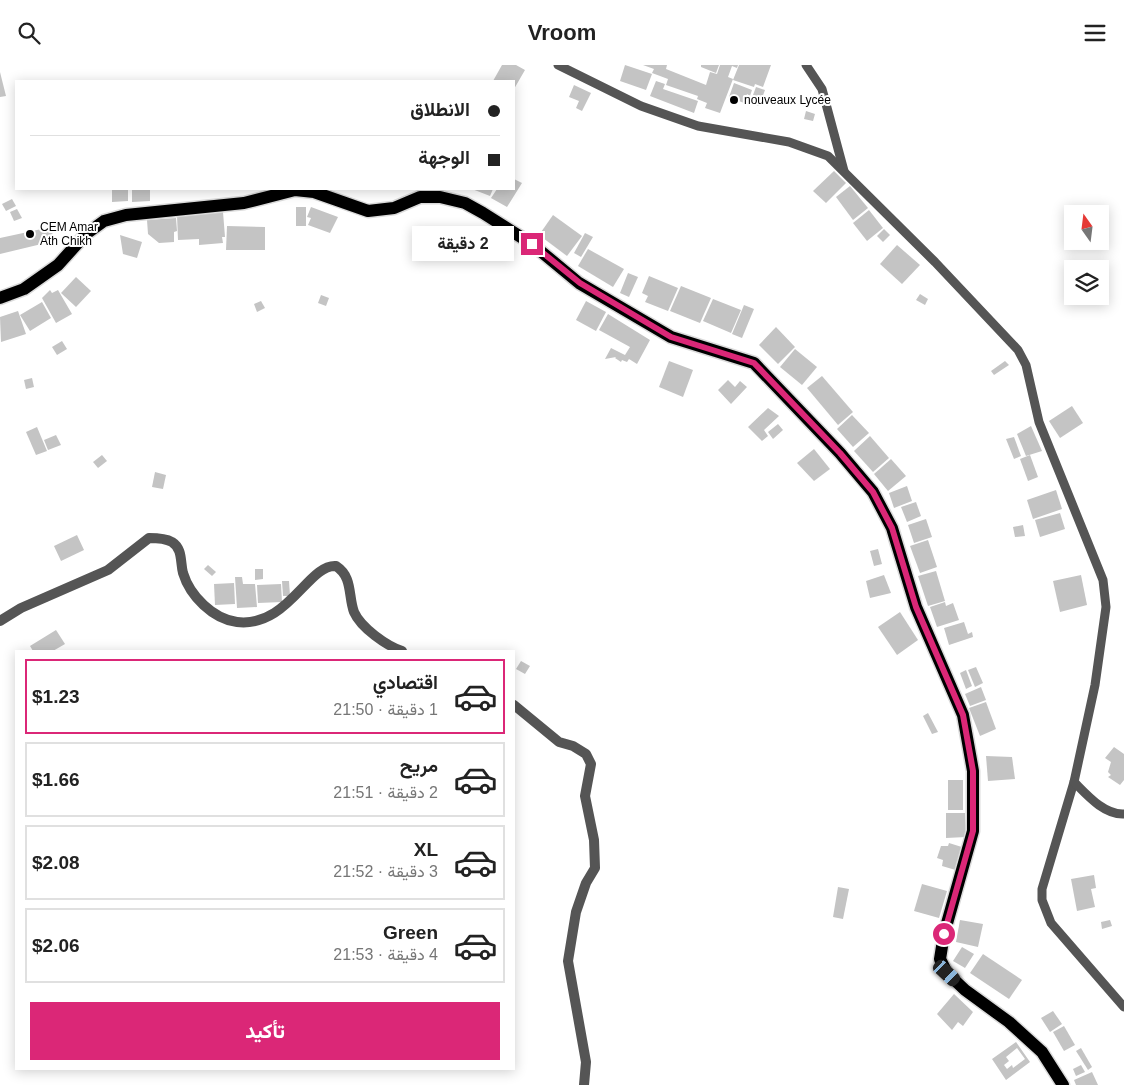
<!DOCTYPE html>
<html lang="ar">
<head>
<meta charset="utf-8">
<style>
  :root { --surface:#fff; --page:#f2f2f2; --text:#222; --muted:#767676; --line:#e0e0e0; --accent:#db2777 }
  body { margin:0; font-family:Helvetica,Vazirmatn,sans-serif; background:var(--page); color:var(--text); direction:rtl; height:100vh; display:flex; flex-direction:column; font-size:19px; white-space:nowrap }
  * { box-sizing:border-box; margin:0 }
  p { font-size:16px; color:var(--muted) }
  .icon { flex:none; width:28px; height:28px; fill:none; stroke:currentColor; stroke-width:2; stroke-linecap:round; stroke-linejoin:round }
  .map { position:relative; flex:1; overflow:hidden; direction:ltr }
  .drawer { position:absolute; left:15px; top:585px; width:500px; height:420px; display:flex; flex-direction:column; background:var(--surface); border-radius:0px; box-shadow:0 2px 12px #0003; direction:rtl }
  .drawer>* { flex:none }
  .hud { position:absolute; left:15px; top:15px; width:500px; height:110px; border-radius:0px; box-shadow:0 2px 12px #0003; direction:rtl; display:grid; align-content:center; height:110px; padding:0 15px; background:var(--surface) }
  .needle { width:32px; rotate:346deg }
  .tools { position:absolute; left:1064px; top:140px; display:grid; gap:10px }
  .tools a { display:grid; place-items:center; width:45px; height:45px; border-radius:0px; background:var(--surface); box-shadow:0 2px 12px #0003; font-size:25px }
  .end { position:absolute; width:22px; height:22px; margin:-11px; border:6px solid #db2777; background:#fff; box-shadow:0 0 0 2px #fff }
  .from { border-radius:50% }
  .bubble { position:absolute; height:35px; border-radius:0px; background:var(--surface); box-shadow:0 2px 12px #0003; font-size:16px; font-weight:800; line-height:35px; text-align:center; direction:rtl }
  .car { position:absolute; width:15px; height:30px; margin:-15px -8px; border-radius:6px; box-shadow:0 0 4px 1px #0007; background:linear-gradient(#222 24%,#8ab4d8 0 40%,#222 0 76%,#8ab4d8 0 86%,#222 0) }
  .hud b { display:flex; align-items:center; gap:18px; height:48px; font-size:19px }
  .hud b+b { border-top:1px solid var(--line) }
  .hud i { width:12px; height:12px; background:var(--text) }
  ul { padding:9px 0 0; list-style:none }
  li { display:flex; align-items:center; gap:15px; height:75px; margin:0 10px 8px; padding:0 5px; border:2px solid var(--line); border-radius:0px }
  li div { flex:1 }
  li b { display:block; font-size:19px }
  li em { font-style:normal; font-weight:800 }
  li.selected { border-color:var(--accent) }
  li>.icon { width:45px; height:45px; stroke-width:1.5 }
  .primary-button { display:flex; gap:10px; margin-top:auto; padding:10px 15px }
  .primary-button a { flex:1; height:58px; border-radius:0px; background:var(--accent); color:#fff; font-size:20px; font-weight:800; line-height:58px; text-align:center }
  header { display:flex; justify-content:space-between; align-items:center; height:65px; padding:0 15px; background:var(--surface); font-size:22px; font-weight:800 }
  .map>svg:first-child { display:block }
  .building { fill:#c4c4c4; fill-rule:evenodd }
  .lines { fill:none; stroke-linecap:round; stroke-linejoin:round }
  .primary-casing { stroke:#dbdbdb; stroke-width:15 }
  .minor { stroke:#555; stroke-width:9 }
  .tertiary { stroke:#555; stroke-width:10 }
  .primary { stroke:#000; stroke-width:12 }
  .route { stroke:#db2777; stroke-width:6 }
  .poi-dot { fill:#000; stroke:#fff; stroke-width:2 }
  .labels { text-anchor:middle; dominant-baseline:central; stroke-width:4; stroke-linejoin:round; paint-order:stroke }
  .poi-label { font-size:12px; fill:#000; stroke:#fff; text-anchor:start }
</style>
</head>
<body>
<header><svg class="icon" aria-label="menu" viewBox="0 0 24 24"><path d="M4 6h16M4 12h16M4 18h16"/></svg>Vroom<svg class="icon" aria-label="search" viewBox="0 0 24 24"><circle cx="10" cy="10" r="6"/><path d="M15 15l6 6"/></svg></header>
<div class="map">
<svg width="1124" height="1020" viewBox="0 0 1124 1020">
  <rect width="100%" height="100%" fill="#fff"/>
  <g class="building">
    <path d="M502,0H516L525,5L514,24V16H493Z"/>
    <path d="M625,0L652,9L646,25L620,16Z"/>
    <path d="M643,0H667L666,4L706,20L710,7L717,9L720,0H738L737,3L732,1L728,12L733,14L720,48L705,43L707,38L697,34L698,31L666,20L668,14L652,8L654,4Z"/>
    <path d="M701,0H719L716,8L701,2Z"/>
    <path d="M739,0H771L763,22L755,19L754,22L733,15Z"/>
    <path d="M0,7L6,31L0,32Z"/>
    <path d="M656,16L665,19L663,24L698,36L694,48L650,31Z"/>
    <path d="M734,18L752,25L750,31L747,29L744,38L729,32Z"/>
    <path d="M574,20L591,28L582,46L576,43L579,36L569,32Z"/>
    <path d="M756,22L765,25L759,41L750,38Z"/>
    <path d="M806,46L815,49L813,56L804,54Z"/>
    <path d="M834,106L846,118L826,138L813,126Z"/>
    <path d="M514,114L522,118L507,142L491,133L497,124H514Z"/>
    <path d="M850,121L868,143L853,155L836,132Z"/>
    <path d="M112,124H128V136L112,137Z"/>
    <path d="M132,124H150V136L132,137Z"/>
    <path d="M472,124H493L490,131Z"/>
    <path d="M12,134L16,141L6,146L2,139Z"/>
    <rect x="296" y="142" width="10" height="19"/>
    <path d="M311,142L338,152L330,168L308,160L311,153L307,152Z"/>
    <path d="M17,144L22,153L14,156L10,147Z"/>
    <path d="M869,145L883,163L867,176L853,158Z"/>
    <path d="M223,147L225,172H222L223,178L199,180V174L178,175L177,150Z"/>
    <path d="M553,150L582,171L567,191L539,170Z"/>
    <path d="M176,153L177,166L174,167V177L159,178L148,169L147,155Z"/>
    <path d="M227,161L265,162V185H226Z"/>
    <path d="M51,162L54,176L0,189V173Z"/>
    <path d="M884,164L890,170L883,177L877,171Z"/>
    <path d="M585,168L593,172L581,192L574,188Z"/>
    <path d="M120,170L142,177L137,193L123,189Z"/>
    <path d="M897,180L920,200L902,219L880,199Z"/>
    <path d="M588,184L624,204L613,222L578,201Z"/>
    <path d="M628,208L638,212L629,232L620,228Z"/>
    <path d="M649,211L678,223L668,246L645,237L648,231L642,228Z"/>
    <path d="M76,212L91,226L76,242L61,228Z"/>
    <path d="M681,221L711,233L700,258L670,246Z"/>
    <path d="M50,225L52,228L58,225L72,249L56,258L42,233Z"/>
    <path d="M920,229L928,234L925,240L916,235Z"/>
    <path d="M321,230L329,233L326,241L318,238Z"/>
    <path d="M713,234L741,245L731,268L703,256Z"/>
    <path d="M261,236L265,243L257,247L254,239Z"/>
    <path d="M586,236L606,247L596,266L576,255Z"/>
    <path d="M42,237L51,253L30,266L20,250Z"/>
    <path d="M744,240L754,244L742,273L732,269Z"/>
    <path d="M18,246L26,269L1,277L0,252Z"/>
    <path d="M608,249L650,275L637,299L629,294L627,297L622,295L621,297L615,293L616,292L605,294L611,283L625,290L630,282L599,265Z"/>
    <path d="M776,262L795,282L778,299L759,280Z"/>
    <path d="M62,276L67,284L57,290L52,282Z"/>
    <path d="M795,284L817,302L802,320L780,302Z"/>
    <path d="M669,296L693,305L683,332L659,322Z"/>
    <path d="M1005,296L1009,300L994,310L991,306Z"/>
    <path d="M822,311L853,347L838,360L807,323Z"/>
    <path d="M32,313L34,322L26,324L24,315Z"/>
    <path d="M728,315L735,322L740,316L747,322L731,339L718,325Z"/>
    <path d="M1072,341L1083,358L1060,373L1049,356Z"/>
    <path d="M768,343L779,351L764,365L768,371L762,376L748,362Z"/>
    <path d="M852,350L869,368L853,382L837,364Z"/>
    <path d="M778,359L783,365L773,374L768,367Z"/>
    <path d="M1031,361L1042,386L1026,391L1017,369Z"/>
    <path d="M37,362L47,386L36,390L26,367Z"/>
    <path d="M56,370L61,380L48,385L44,375Z"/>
    <path d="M870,371L889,393L873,407L854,386Z"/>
    <path d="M1014,372L1021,391L1014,394L1006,374Z"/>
    <path d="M814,384L830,404L814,416L797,398Z"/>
    <path d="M102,390L107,396L98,403L93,397Z"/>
    <path d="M1030,390L1038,412L1028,416L1020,394Z"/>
    <path d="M891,394L906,411L888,426L874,409Z"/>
    <path d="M155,407L166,410L163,424L152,422Z"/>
    <path d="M907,421L912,436L894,443L889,428Z"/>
    <path d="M1056,425L1062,444L1033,454L1027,435Z"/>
    <path d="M916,437L921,451L907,457L901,442Z"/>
    <path d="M1060,448L1065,464L1040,472L1035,455Z"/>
    <path d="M926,454L932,472L914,478L908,460Z"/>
    <path d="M1023,460L1025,471L1015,472L1013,462Z"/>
    <path d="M77,470L84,485L61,496L54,481Z"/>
    <path d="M928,475L937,502L920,508L910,481Z"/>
    <path d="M878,484L882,499L874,501L870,486Z"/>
    <path d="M208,500L216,507L212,511L204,504Z"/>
    <path d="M255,504H263V514L255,515Z"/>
    <path d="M936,506L945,536L928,541L918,511Z"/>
    <path d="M884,510L891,528L870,533L866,516Z"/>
    <path d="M1081,510L1087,540L1060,547L1053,516Z"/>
    <path d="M235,512H242L243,519H255L257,542L237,543Z"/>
    <path d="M282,516H289L290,531H283Z"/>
    <path d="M234,518L235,539L215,540L214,519Z"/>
    <path d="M281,519L282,537L258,538L257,520Z"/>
    <path d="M945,537L946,541L953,538L959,555L937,562L930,542Z"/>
    <path d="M900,547L918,575L897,590L878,562Z"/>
    <path d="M964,557L968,569L972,567L973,572L949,580L944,563Z"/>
    <path d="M56,565L65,579L53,586H33L30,581Z"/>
    <path d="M521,596L530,601L525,609L516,604Z"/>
    <path d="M976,602L983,618L975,622L968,605Z"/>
    <path d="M966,605L972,621L966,624L960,608Z"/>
    <path d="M981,622L986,635L970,641L965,629Z"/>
    <path d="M986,637L996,664L980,671L969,643Z"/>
    <path d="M928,648L938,667L932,669L923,651Z"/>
    <path d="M1114,682L1124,689V715L1120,720L1108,712L1111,710L1108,707L1111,697L1105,693Z"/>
    <path d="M986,691L1012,692L1015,714L988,716Z"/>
    <rect x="948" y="715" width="15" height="30"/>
    <path d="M946,748H965L966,772L946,773Z"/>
    <path d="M949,778L965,783L959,806L942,801L943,795L937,793L941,781H948Z"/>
    <path d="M1094,810L1096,823L1091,824L1095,842L1077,846L1071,814Z"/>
    <path d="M922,819L947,826L939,853L914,846Z"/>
    <path d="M838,822L849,824L843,854L833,852Z"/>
    <path d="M960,855L983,859L978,882L956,877Z"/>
    <path d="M1110,855L1112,861L1102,864L1101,857Z"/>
    <path d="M962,882L974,889L965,903L953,896Z"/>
    <path d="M983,889L1022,915L1009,934L970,908Z"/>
    <path d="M954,929L973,947L963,961L958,957L952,965L937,949Z"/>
    <path d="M1053,946L1062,959L1050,967L1041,953Z"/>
    <path d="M1064,961L1075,980L1064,986L1053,967Z"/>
    <path d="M1016,977L1030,997L1006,1015L992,994ZM1017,983L1025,994L1013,1003L1012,1000L1007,1004L1004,1000L1009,996L1006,992Z"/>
    <path d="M1081,983L1092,1002L1088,1005L1076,986Z"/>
    <path d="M1081,1000L1085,1007L1076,1011L1073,1004Z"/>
    <path d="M1092,1007L1098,1020H1076L1074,1015Z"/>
  </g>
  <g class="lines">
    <defs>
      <path id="primary" d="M0,233L24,224L58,200L86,169L104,156L126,150L244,138L295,125L314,127L368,146L394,143L420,132H440L465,138L483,148L532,179L579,218L671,272L754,298L840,388L873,427L892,463L916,542L963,650L973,706V766L944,869L940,894L947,908L965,925L1009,957L1042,987L1063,1020"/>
    </defs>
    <use href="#primary" class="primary-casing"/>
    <g class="minor">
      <path d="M558,0L641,41L698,61L789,77L828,91L935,197L1018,285L1026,300L1039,357L1103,515L1106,542L1095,620L1074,717L1042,824V835L1051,858L1124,942"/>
      <path d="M806,0L822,24L844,106"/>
      <path d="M1074,717C1087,730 1104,750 1124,749"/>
    </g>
    <g class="tertiary">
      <path d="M0,556L21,543L108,505L149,473C156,473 165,473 172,477C183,484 180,497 183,508C190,531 213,554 237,557C288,563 308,499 336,501C353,512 348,531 354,547C361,563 387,581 402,586"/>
      <path d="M514,640L559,677L573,681L586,689L591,699L585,731L594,775L595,803L586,818L576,847L568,896L586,997L584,1020"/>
    </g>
    <use href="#primary" class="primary"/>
  </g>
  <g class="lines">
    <path class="route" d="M532,179L580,218L671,272L754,298L840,388L873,427L892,463L916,542L963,650L973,706V766L944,869"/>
  </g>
  <g class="poi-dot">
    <circle cx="734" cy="35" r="5"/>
    <circle cx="30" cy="169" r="5"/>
  </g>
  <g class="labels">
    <g class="poi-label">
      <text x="744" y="35">nouveaux Lycée</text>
      <text x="40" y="162">CEM Amar<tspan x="40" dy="14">Ath Chikh</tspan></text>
    </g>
  </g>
</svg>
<div class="tools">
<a><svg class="needle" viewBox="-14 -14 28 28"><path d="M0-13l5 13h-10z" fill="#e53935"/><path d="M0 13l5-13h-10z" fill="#767676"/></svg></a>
<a><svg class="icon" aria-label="layers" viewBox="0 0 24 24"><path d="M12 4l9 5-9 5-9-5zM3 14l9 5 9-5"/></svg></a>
</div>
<i class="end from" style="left:944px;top:869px"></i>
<i class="end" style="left:532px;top:179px"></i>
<div class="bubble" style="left:412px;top:161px;width:102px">2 دقيقة</div>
<i class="car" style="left:947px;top:908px;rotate:133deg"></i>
<div class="hud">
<b><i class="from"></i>الانطلاق</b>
<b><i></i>الوجهة</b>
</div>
<section class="drawer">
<ul>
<li class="selected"><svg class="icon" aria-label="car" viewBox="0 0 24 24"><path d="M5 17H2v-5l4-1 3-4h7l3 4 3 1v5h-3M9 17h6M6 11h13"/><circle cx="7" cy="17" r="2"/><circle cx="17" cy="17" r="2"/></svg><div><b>اقتصادي</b><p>1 دقيقة · 21:50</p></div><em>$1.23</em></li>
<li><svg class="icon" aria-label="car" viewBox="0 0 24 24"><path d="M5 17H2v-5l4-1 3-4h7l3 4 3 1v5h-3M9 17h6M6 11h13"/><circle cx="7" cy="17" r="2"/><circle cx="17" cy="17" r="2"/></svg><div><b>مريح</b><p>2 دقيقة · 21:51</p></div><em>$1.66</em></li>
<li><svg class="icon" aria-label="car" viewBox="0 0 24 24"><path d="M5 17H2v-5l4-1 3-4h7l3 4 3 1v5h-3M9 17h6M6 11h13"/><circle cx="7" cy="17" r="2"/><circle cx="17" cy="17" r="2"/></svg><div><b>XL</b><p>3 دقيقة · 21:52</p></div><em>$2.08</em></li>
<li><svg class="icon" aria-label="car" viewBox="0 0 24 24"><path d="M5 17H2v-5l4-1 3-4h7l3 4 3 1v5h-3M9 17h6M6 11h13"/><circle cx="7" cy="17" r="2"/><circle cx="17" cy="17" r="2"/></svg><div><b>Green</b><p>4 دقيقة · 21:53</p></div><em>$2.06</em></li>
</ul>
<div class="primary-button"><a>تأكيد</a></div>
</section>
</div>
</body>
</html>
